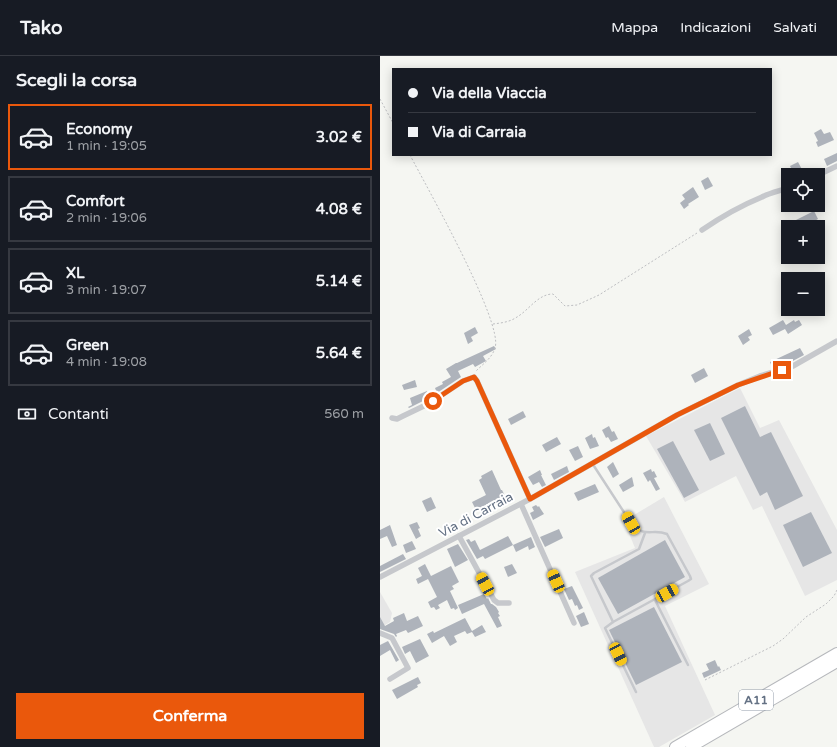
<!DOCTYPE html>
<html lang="it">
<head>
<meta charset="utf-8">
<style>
  :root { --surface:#171b24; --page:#20242c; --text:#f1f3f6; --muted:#9ea1a6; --line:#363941; --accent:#ea580c }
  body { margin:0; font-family:"Varela Round",sans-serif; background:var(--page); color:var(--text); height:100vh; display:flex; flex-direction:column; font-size:15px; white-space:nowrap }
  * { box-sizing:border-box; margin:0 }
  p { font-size:13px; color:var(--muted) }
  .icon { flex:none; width:22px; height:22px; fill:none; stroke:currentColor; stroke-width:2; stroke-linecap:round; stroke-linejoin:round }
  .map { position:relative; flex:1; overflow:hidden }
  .sheet { display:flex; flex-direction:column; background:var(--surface); width:380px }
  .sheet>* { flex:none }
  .top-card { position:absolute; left:12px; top:12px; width:380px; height:88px; border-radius:0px; box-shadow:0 2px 10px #0003; display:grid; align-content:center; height:88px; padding:0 16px; background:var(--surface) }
  .fabs { position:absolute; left:401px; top:112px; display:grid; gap:8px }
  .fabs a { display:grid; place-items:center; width:44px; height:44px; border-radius:0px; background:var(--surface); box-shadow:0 2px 10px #0003; font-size:20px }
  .end { position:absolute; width:18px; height:18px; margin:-9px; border:5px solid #ea580c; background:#fff; box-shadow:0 0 0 2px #fff }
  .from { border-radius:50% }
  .car { position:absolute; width:12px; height:24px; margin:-12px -6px; border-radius:5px; box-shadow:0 0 3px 1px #0007; background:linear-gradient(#f5c518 24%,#345 0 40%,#f5c518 0 76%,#345 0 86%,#f5c518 0) }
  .top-card b { display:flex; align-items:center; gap:14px; height:38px; font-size:15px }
  .top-card b+b { border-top:1px solid var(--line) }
  .top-card i { width:10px; height:10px; background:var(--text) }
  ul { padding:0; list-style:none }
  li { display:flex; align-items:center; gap:12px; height:66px; margin:0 8px 6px; padding:0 8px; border:2px solid var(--line); border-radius:0px }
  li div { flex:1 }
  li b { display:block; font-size:15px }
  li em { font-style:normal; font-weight:700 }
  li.selected { border-color:var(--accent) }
  li>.icon { width:36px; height:36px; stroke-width:1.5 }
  h2 { padding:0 16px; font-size:18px; line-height:48px }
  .pay { display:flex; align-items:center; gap:10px; height:44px; padding:0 16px; font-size:15px }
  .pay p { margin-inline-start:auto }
  .button { display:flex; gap:8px; margin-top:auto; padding:8px 16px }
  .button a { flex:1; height:46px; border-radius:0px; background:var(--accent); color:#fff; font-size:16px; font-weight:700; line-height:46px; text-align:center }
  header { display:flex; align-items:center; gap:24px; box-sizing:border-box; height:56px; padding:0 20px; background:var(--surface); border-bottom:1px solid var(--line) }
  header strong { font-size:19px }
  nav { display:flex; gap:22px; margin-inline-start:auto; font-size:14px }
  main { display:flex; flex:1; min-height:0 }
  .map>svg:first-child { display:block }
  .built { fill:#e6e6e6 }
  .building { fill:#aeb3bb }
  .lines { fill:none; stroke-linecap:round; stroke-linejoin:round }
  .highway-casing { stroke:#b6b8bc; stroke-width:12 }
  .path { stroke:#bdbec1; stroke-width:1; stroke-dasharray:2 2; stroke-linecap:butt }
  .lane { stroke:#c6c8cc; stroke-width:2.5 }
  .street { stroke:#c6c8cc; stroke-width:5.5 }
  .highway { stroke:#fff; stroke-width:10 }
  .route { stroke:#ea580c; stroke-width:5 }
  .labels { text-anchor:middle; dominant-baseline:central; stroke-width:4; stroke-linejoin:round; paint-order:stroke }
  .shield { fill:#fff; stroke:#929ca9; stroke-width:1 }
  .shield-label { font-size:12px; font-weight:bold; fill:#647184 }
  .street-label { font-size:13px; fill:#647184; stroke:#fff }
</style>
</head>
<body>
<header>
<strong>Tako</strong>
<nav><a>Mappa</a><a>Indicazioni</a><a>Salvati</a></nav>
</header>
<main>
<section class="sheet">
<h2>Scegli la corsa</h2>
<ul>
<li class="selected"><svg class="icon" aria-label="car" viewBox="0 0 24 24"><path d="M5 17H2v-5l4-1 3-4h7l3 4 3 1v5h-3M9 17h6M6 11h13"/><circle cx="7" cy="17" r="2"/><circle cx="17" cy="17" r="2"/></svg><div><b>Economy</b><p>1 min · 19:05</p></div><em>3.02 €</em></li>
<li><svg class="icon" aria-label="car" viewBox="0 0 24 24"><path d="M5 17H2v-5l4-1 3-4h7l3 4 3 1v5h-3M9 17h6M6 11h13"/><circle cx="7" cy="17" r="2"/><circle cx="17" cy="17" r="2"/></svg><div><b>Comfort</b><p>2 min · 19:06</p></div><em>4.08 €</em></li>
<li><svg class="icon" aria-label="car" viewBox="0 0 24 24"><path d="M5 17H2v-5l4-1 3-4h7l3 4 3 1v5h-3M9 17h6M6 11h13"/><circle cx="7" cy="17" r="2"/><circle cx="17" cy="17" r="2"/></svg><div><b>XL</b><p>3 min · 19:07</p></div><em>5.14 €</em></li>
<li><svg class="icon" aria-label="car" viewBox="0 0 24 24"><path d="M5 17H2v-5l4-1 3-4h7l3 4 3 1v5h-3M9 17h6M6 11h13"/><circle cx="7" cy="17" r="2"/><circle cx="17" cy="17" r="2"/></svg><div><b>Green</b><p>4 min · 19:08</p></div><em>5.64 €</em></li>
</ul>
<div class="pay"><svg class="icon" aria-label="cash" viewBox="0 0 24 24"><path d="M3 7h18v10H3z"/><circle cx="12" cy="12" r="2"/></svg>Contanti<p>560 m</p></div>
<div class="button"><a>Conferma</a></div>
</section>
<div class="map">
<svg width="457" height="691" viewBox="0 0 457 691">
  <rect width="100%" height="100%" fill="#f5f6f2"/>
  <g class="built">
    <path d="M360,332L380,372L399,364L457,474V524L425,540L382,450L373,454L356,420L305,446L266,380Z"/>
    <path d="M284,441L329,528L285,550L335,659L279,691H274L195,516L255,492L244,465Z"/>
    <path d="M0,536L12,557L10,566L0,572Z"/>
  </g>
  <g class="building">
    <path d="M441,73L444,78L450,76L454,84L438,91L436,86L438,85L434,77Z"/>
    <path d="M457,97V105L447,110L444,103Z"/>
    <path d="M418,106L425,119H421L419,116L414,118L410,110Z"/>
    <path d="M328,121L333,130L325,134L321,125Z"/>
    <path d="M313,131L319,141L308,148L309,149L304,153L300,147L305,143L302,139Z"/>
    <path d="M434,155L438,163L429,168L430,170L423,171L422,169L417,171H402Z"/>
    <path d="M403,264L406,269L414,264L415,266L419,264L422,269L408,278L405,273L393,279L389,272Z"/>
    <path d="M95,271L98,277L91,281L93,285L88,288L84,277Z"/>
    <path d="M369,273L372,279L368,281L370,284L363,289L358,280Z"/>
    <path d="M114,290L116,293L103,300L106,305L95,311L93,308L78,315L81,321L57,337L55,332L63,328L62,326L71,321L66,313L76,307H77Z"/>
    <path d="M420,292L424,299L411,306L392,311L390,306Z"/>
    <path d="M324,312L328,320L315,327L311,319Z"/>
    <path d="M35,324L37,331L24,334L22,329Z"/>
    <path d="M47,335L49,342L29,352L28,351L32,349L30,342Z"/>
    <path d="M365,350L380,381L391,376L423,440L395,454L387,436L380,440L341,362Z"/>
    <path d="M143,355L146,361L131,369L128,363Z"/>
    <path d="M330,367L345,398L330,405L314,374Z"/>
    <path d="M229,370L232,376L234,375L238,383L231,386L228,381L226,382L222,374Z"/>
    <path d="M212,378L213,382L215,381L219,390L210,393L205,382Z"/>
    <path d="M177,381L181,388L166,396L162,389Z"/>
    <path d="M293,385L319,434L304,442L277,393Z"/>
    <path d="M198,390L203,401L195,405L189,394Z"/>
    <path d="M233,406L239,418L233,422L227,411Z"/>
    <path d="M187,410L189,416L174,424L171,418Z"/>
    <path d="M271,413L272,416L274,415L277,421L274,422L280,433L276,435L270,424L268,426L263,417Z"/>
    <path d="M112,414L121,434H122L126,442L114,447L113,445L96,454L92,446L106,439L99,424L102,422L101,420Z"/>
    <path d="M160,414L162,419H161L166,429L162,431L159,426L153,429L148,421Z"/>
    <path d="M252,421L254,430L243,436L239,429Z"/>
    <path d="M215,428L219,436L198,445L194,437Z"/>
    <path d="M51,441L56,452L47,456L42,445Z"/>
    <path d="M156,449L158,451L159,450L160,452L164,458L153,464L150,457L154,455L152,451Z"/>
    <path d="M431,456L452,497L423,511L403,469Z"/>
    <path d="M37,466L40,472L38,473L41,480L36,483L29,469Z"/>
    <path d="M10,469L17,489L12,491L7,480L0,483V474Z"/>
    <path d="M179,473L183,482L165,491L160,481Z"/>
    <path d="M128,480L133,489L105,503L103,500L97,503L86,484L89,483L91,486L95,484L100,494Z"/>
    <path d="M151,481L155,491L149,494L148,490L136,496L133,489Z"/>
    <path d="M285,484L305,521L238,558L218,522Z"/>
    <path d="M32,485L36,493L26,497L23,489Z"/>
    <path d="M78,488L88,504L75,511L67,493Z"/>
    <path d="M23,498L26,503L0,516V510Z"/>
    <path d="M45,508L51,520L71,510L79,526L72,530L74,533L70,535L78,552L75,554L74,552L71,553L67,544L58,549L60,552L56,554L54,551L51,552L48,546L57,541L48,523L38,528L36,523L42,520L38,512Z"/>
    <path d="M132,508L137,517L128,521L124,511Z"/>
    <path d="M192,530L203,552L199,554L197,549L195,550L192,543L189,544L184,533Z"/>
    <path d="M104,538L107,543L108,542L111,548H112L116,551L119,556L118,557L120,560L118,561L122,570L117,572L104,548L82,558L78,549Z"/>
    <path d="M274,551L302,606L256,629L229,574Z"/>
    <path d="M204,556L209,568L201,571L196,560Z"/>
    <path d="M24,557L27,565L38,560L43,570L28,577L26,574L16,578L17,580L16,581L14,578L0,573V561L5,570L14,565L13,562Z"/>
    <path d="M85,562L92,575L102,569L106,576L95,581L92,576L87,578L85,575L74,580L77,586L70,590L64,580L52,587L47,578L53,575L54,577Z"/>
    <path d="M40,583L49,600L36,607L30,595L25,598L22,591Z"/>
    <path d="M8,585L19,604L16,606L10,594L0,600V589Z"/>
    <path d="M335,604L338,611L339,610L341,614L324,622L322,617L329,614L326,608Z"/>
    <path d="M38,621L41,627L37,629L38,631L17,643L12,634Z"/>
  </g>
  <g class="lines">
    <defs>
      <g id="highway">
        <path d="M295,691L457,597"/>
        <path d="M311,691L457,606"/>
      </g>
    </defs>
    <use href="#highway" class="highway-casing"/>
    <g class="path">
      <path d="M0,43L13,67"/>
      <path d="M30,99C45,128 124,267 115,292C112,302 103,308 96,315"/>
      <path d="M113,268C121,267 130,266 137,261C149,254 158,238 173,238L185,250L197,249L219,239L317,177"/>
      <path d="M325,624L393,590L403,583L426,561L446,548L454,540L457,534"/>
    </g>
    <g class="lane">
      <path d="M212,407L251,467C265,483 272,472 287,478L310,520L311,523L308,525L233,566L225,572L256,636"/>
      <path d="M275,544L308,609"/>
      <path d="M233,566L211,520L214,517L259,493L265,477"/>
    </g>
    <g class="street">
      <path d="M438,119L457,110"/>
      <path d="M322,174C341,161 360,150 382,141C389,137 399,135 408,132"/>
      <path d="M12,362L17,363L23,360L48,348L83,325L94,321L97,325L150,443"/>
      <path d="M141,448L194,567"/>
      <path d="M79,480L114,544L118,547H129"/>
      <path d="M0,521L150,443L297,359L358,329L380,320L413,310L457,285"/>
      <path d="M0,577L12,582L28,612L10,623"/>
    </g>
    <use href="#highway" class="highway"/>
  </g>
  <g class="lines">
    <path class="route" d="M53,345L83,325L94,321L97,325L150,443L297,359L358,329L402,314"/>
  </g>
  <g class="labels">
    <rect class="shield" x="359" y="634" width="34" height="20" rx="3"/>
    <g class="shield-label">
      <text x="376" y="644">A11</text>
    </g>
    <g class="street-label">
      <text transform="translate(96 459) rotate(-28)">Via di Carraia</text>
    </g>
  </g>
</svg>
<div class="fabs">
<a><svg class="icon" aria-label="locate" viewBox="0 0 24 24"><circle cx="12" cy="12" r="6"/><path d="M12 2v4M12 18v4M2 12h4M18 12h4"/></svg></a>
<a>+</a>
<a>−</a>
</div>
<i class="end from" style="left:53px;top:345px"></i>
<i class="end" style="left:402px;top:314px"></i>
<i class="car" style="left:251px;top:467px;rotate:330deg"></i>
<i class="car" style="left:176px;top:525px;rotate:336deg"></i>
<i class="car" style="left:105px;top:528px;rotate:332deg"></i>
<i class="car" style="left:287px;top:537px;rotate:61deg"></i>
<i class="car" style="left:238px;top:598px;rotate:154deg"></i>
<div class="top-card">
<b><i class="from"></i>Via della Viaccia</b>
<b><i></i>Via di Carraia</b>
</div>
</div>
</main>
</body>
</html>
